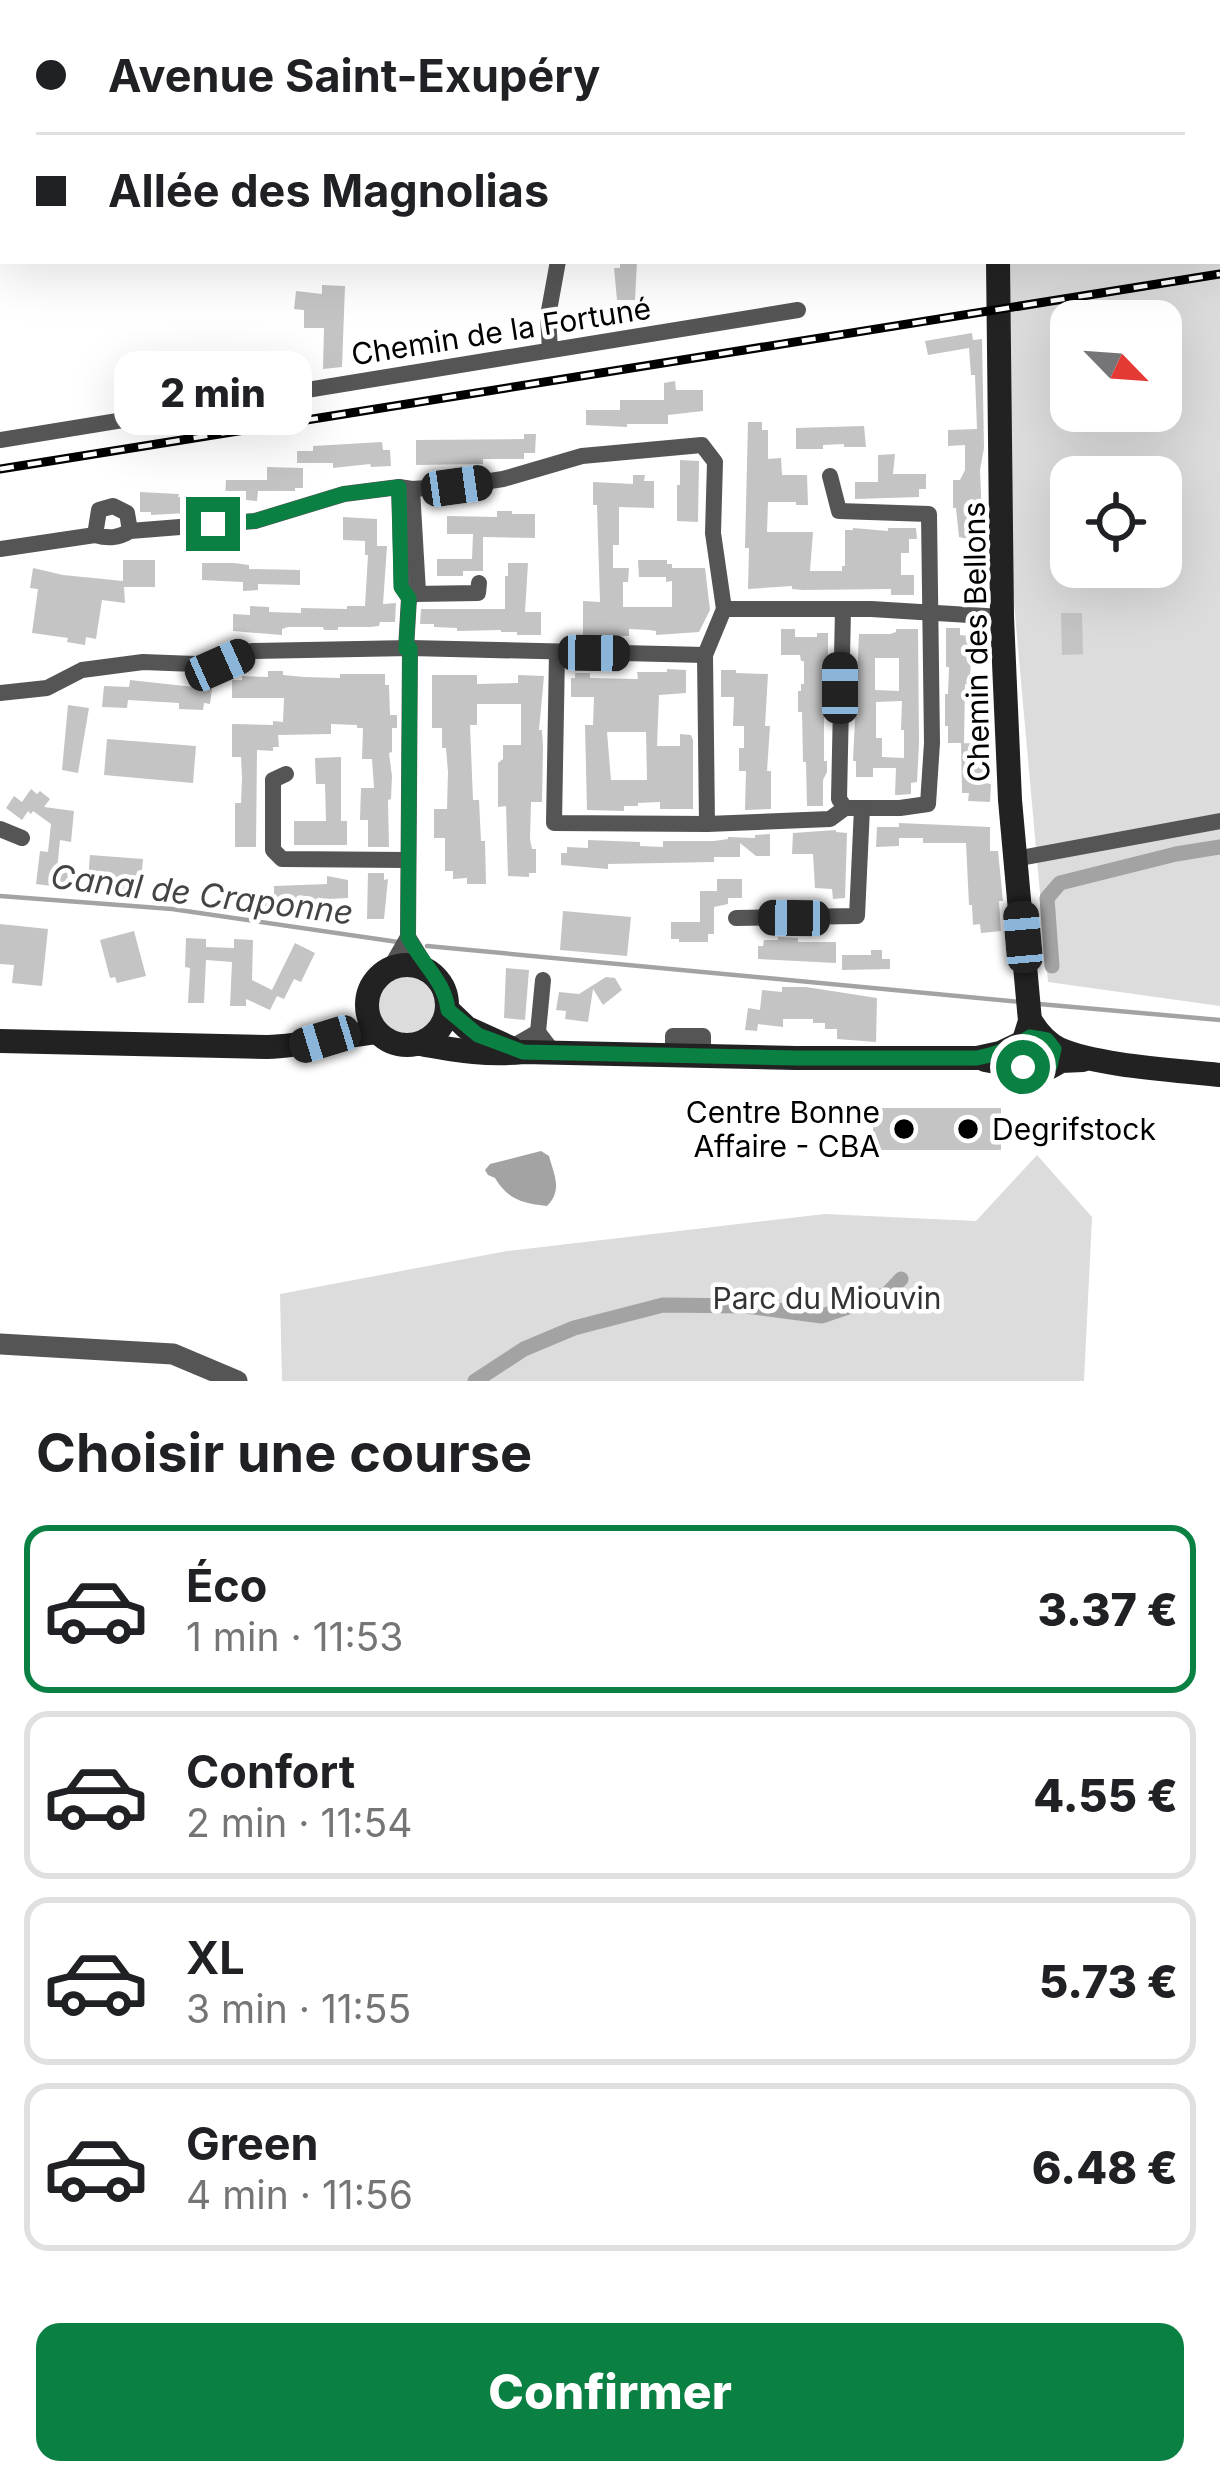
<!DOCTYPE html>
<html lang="fr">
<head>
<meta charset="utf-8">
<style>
  :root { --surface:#fff; --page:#f2f2f2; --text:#202124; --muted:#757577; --line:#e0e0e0; --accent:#0b8043 }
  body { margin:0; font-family:Inter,sans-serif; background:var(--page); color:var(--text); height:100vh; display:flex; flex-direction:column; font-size:45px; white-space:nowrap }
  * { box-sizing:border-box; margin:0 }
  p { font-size:39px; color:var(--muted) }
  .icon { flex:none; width:66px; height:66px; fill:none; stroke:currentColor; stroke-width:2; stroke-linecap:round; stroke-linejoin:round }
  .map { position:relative; height:1381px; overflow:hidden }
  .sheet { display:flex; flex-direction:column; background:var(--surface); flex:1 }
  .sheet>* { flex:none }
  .guide { position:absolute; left:0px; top:0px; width:1221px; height:264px; box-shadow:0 12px 48px #0002; display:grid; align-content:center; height:264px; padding:0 36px; background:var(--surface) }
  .needle { width:78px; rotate:115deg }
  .buttons { position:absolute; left:1050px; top:300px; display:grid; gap:24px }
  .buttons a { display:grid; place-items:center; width:132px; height:132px; border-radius:24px; background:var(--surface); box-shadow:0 12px 48px #0002; font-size:60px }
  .end { position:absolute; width:54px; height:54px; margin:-27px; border:15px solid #0b8043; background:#fff; box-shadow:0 0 0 6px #fff }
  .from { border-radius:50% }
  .bubble { position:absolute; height:84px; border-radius:24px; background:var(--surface); box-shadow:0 12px 48px #0002; font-size:39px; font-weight:800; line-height:84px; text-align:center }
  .car { position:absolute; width:36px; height:72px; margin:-36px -18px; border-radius:15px; box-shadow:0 0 9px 3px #0007; background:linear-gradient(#222 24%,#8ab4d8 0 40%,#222 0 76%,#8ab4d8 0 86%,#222 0) }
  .guide b { display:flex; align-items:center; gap:42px; height:114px; font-size:45px }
  .guide b+b { border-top:3px solid var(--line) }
  .guide i { width:30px; height:30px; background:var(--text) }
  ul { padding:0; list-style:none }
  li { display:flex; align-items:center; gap:36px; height:168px; margin:0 24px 18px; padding:0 12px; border:6px solid var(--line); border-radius:24px }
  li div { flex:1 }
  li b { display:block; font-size:45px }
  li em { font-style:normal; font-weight:800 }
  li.selected { border-color:var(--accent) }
  li>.icon { width:108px; height:108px; stroke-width:1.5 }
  h2 { padding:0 36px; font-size:54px; line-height:144px }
  .action { display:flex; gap:24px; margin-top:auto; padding:24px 36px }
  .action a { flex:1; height:138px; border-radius:24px; background:var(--accent); color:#fff; font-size:48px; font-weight:800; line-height:138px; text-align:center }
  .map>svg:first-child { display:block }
  .green { fill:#dcdcdc; fill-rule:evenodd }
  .water { fill:#a3a3a3 }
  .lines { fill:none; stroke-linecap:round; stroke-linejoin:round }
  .stream { stroke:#a3a3a3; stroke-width:4.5 }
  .canal { stroke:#a3a3a3; stroke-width:15 }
  .building { fill:#c4c4c4; fill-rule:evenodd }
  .minor { stroke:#555; stroke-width:16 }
  .tertiary { stroke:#555; stroke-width:21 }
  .secondary { stroke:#222; stroke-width:24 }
  .rail-casing { stroke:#000; stroke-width:9 }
  .rail { stroke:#fff; stroke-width:4.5; stroke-dasharray:14; stroke-linecap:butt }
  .route { stroke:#0b8043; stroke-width:15 }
  .poi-dot { fill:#000; stroke:#fff; stroke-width:4.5 }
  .labels { text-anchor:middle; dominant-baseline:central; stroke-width:9; stroke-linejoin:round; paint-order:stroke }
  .street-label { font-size:30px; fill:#000; stroke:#fff }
  .poi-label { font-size:30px; fill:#000; stroke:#fff; text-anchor:end }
  .park-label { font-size:30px; fill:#333; stroke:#fff }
  .water-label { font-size:33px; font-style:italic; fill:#444; stroke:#fff }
</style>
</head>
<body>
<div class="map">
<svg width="1220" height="1381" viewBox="0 0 1220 1381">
  <rect width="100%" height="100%" fill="#fff"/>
  <g class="green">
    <path d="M1167,0H1220V1006L1048,982L1010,559L1009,261H1218V3H1167ZM1071,321H1161V411H1071ZM1071,477H1161V567H1071Z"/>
    <circle cx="408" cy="1005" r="32"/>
    <path d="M1037,1155L1092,1217L1084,1381H282L280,1294L507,1251L825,1214L976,1221Z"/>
  </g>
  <path class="water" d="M541,1151L549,1156C554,1175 563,1190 547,1206C523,1203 508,1200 495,1178L488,1175L485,1170L490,1164Z"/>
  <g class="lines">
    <g class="stream">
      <path d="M0,896L172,909L398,942"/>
      <path d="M427,946L1021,1002"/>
      <path d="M1039,1004L1220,1020"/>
    </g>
    <g class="canal">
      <path d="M1052,966L1047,898L1060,883L1176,854L1220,847"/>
      <path d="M475,1381L524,1349L574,1328L663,1305L746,1306L822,1316L887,1294L901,1279"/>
    </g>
  </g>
  <g class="building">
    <path d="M620,261H637L635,300H617L614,268H620Z"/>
    <path d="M322,285L345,286L342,367L323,369L324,328H304V310L294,309L296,291L322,294Z"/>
    <path d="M972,333L973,340L982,339L984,448L980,470L983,542L959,537L956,508H953V480H960L965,470V445L948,446V430L977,429L975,375H971L969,348L928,355L925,341Z"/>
    <path d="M675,381L676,390H703V411L668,415V424H627V427L586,425V410H620V400H664V383Z"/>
    <path d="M748,422H762V430H768V459L781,458L782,475H807L808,505H796V502H768L767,532H813L810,571H842V566H845V530H853V528L888,531V528H916L917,539H909V553H901V575H914V595H891V589L803,590L792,589V586L748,589L749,548H745Z"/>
    <path d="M864,426L866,447H844V444L823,445V449H796V428Z"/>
    <path d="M524,434H536L535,453H524V459H483V464L416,465V440L524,439Z"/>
    <path d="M382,442L383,450H390L391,466L371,467L370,464L333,468V463H297V451H313V446Z"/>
    <path d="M895,454L893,474H926V489H919V497L855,499V482H878V455Z"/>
    <path d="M680,460L699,461L698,522L677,521V485H680Z"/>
    <path d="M267,467L303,468V488H295V491H258L257,501L225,498L226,480H267Z"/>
    <path d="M633,475H645L644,481H654V508L619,507V545H613V568H629L628,582H623V607H672V581L666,582V577H639L638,560H667V564H672V568H705L710,610L699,632L656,635V631L649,630L629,629V636H583V601L600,602L597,505H593V482L633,484Z"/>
    <path d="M140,492L179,494L178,497L206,498V512L151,515V512H140Z"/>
    <path d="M497,511H512V514H535V538L483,537V571H463V576H437V559H472L473,534H447V516L497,517Z"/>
    <path d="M343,517L377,519V546H387L383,604L396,603L395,622H380L379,626L370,627H338V630H324L323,627H288L282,629V635L233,631V614L250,615V606L269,607V612L301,613V608L347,609V606H365L368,555H365V541L343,540Z"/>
    <path d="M123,560H155V587H124L125,603L102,600L96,639L86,637L85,645L67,642L68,638L32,633L38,589L30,588L33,568L63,575L123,581Z"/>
    <path d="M202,563H234L249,565V569L300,570V585L258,584V590L243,591V582L202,580Z"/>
    <path d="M508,563H528L525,612H541V635H517V632H501V630L457,631V628L434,627V624H420L421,609H505V576H508Z"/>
    <path d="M1061,613H1082L1083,654L1062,655Z"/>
    <path d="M946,628H960V635L969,636L968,651H971L970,685L965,684L964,743H948V726H945V694H948L949,667H946Z"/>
    <path d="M781,629H795V637H817V633H828V713H824V761H827V772L823,780V806H807L806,762H803L802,712H798V691H801V684H804V661H801L800,655H781Z"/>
    <path d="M896,629H918L919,743L917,782L911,783V794L899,795H895L896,768H873V777H856V761H853L859,634H890L896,632ZM875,658H899V691L875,690ZM902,701L901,730H904V758L882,757V738H876V702Z"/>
    <path d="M667,669L686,670V693L659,695L657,746H680V734L691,735L693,740V809H660V802L638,803V806H624V811L587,810L585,725H593L594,697H571V678H575V673H590V678L638,679L637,672H667ZM607,732H646L647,780H611Z"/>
    <path d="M721,670H736V673L768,674L765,726H770L767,771H771V809L745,810L746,771H739V748H744V726H733L734,697H721Z"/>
    <path d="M268,671H283V675L304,677L340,678V674H385V685H389L390,715H397V728H392V752L389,753L392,776L391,799L388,800L389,847H368V820H360L361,788H374L372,759H362L363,728H357V725L331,724V734L278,735L279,747H273V751L257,750L256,847H235V803H241L242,778L241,757H232V724L273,725V721L283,722L284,698H232V680H242V676L268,677Z"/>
    <path d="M432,675H477V684L518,683V675L544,676L539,730H542L543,746L542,802H531L530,839L532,849H536V873H529V877L508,876L506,806L498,807V763L503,759V745H521V704H477V725H470L473,800H479L481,841H485L486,884H467V878L453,879V871H445V838H434V809H447L448,772L446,748H442V728H432Z"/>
    <path d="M130,680L212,689L210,704L204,703L203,710L179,709V703L128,700L127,708L102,707L104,686L129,687Z"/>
    <path d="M68,705L89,708L78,773L62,770Z"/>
    <path d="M107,739L196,746L193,783L104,775Z"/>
    <path d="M961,743L989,744L992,760H985V783L991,784L990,802L968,801L969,793H962Z"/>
    <path d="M341,757V821H347V845H294V821H326L325,784H316L315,758Z"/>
    <path d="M31,789L37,794L40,791L50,799L44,807L74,811L71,842L60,840L57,870L68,872L67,888L36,884L40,851L48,852L51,824L33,811L31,814L28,811L22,820L6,808L14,796L22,802Z"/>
    <path d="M899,823L990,827V851H998L1003,901H999L1001,931L981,933L980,924L973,925L972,905H969L966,843H923V838H899V846L876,847L877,827H899Z"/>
    <path d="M836,830V832L847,833L845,898L833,899L832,889L815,888L813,854H792L793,833Z"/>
    <path d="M770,834V856H756L740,843V857H714V862L608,864V869L561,865V853H567V847L588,848V840L640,842V846L663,847V841H714L728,839V837L755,838V835Z"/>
    <path d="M90,855L143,859L140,891H133V894L87,891Z"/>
    <path d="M368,873H384V880L388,879L384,919H367Z"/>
    <path d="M327,876L348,880V898L328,899L329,902H296V906H265L266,895H274V886L327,884Z"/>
    <path d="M717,879H742V898H728V904L714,907V934H708V942H679V939H671V922H700V891H717Z"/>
    <path d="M563,911L631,917L627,956L560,950Z"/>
    <path d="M0,924L48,929L42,986L12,983L14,965L0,964Z"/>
    <path d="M134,931L146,976L117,983L115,977L110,978L100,940Z"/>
    <path d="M778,937L798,938V942H836V963L758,959V946H763L764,940H778Z"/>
    <path d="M186,938L206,939V947L234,948V939L253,940L252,980L272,990L295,943L315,953L301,982L294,979L284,999L277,996L270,1010L246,999V1006H230L232,962L206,960L204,1003H188L190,968L185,967Z"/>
    <path d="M871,950H882V959H890V969L842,970V955H871Z"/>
    <path d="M506,968L529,970L525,1020L504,1018Z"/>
    <path d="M606,977L615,978L622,990L603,1005L593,989L588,1022L565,1019L566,1011L556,1010L559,992L579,994Z"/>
    <path d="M782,987H806L877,998L876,1042L837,1039V1029H825V1023H813V1019H783V1027L758,1024L757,1031L745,1030L748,1008L760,1010L762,990L782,992Z"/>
    <rect x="873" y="1108" width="128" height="42"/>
  </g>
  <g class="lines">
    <g class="minor">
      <path d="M455,3L456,0"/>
      <path d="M550,350L548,316L558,261"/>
      <path d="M0,440L798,310"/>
      <path d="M830,476L839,511L929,514L932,743L928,804L900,808H845L839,799L843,609"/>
      <path d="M399,487L402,587L409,598L406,649"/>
      <path d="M130,531L127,513L113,506L99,510L95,535C109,539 118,538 130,531L255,521L344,494L399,487L412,489L457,486L503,479L582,456L702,445L715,462L713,533L724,609"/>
      <path d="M0,549L95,535"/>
      <path d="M414,594L478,593L479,583"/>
      <path d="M409,598L418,592L412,489"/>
      <path d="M557,653L554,823L707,824L705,655"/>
      <path d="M0,693L47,688L82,670L143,662L221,665L252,651L410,648L705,655L724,609H871L1002,617"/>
      <path d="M286,774L273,780V850L282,859L407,860"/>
      <path d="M707,824L830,819L845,808"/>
      <path d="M0,829L22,838"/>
      <path d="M1015,859L1220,821"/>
      <path d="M736,918L857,916L862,808"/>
      <path d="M408,937L410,648"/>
      <path d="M389,970L408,937L429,971"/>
      <path d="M538,1032L543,980"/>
      <path d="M510,1048L538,1032L551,1049L560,1053"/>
      <path d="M673,1056V1036H703V1056"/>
    </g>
    <path class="tertiary" d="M0,1344L173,1354L237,1381"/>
    <g class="secondary">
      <path d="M1015,3V0"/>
      <path d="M998,261L1002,617L1010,800L1030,1021L1024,1040"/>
      <circle cx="407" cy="1005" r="40"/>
      <path d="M448,1010L467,1028L511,1048"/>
      <path d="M1032,1023C1039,1034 1047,1043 1059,1049C1098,1066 1176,1070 1220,1075"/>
      <path d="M0,1041L267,1047C304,1046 340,1036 377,1032"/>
      <path d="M420,1044C455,1050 487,1056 523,1052L796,1058H977L1000,1053L1036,1036"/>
      <path d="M985,1060L1023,1067L1033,1073L1045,1070L1061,1061L1083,1060"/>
    </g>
    <defs>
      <path id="rail" d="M0,469L1220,274"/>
    </defs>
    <use href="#rail" class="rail-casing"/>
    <use href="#rail" class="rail"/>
  </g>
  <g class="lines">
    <path class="route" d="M213,524L255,521L344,494L399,487L401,587L409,598L406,649L410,648L408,937C421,963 445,981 448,1010L478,1035L523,1052L796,1058H977C997,1054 1013,1048 1030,1037L1047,1040L1054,1049L1050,1066L1034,1073L1023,1067"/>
  </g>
  <g class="poi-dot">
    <circle cx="904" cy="1129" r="12"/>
    <circle cx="968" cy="1129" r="12"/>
  </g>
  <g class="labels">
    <g class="street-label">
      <text transform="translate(501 331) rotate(-9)">Chemin de la Fortuné</text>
      <text transform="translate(976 642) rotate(-91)">Chemin des Bellons</text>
    </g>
    <g class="poi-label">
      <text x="880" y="1112">Centre Bonne<tspan x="880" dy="34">Affaire - CBA</tspan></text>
      <text x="992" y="1129" text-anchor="start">Degrifstock</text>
    </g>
    <g class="park-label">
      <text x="827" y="1298">Parc du Miouvin</text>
    </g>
    <g class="water-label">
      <text transform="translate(202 894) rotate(7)">Canal de Craponne</text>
    </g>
  </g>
</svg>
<div class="buttons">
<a><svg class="needle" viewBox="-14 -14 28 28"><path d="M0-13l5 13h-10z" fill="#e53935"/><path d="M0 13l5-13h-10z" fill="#757577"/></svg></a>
<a><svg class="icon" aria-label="locate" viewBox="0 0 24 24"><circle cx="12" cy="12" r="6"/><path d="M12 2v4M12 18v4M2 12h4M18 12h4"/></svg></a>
</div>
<i class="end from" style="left:1023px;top:1067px"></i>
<i class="end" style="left:213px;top:524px"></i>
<div class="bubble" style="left:114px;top:351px;width:198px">2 min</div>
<i class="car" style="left:457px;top:486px;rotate:82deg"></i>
<i class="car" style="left:594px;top:653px;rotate:91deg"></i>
<i class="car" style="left:220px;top:665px;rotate:66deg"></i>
<i class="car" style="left:840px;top:688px;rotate:0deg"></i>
<i class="car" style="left:794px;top:918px;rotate:271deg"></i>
<i class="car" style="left:1023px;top:937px;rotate:355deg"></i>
<i class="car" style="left:325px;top:1039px;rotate:253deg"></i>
<div class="guide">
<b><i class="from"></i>Avenue Saint-Exupéry</b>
<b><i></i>Allée des Magnolias</b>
</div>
</div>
<section class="sheet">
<h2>Choisir une course</h2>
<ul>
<li class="selected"><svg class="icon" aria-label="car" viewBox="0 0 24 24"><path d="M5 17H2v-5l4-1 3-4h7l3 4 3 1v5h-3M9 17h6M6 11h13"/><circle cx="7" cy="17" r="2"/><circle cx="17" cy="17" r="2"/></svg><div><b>Éco</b><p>1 min · 11:53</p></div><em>3.37 €</em></li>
<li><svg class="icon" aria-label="car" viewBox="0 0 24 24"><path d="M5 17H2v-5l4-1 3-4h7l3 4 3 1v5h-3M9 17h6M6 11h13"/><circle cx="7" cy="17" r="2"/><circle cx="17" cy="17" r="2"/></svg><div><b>Confort</b><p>2 min · 11:54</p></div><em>4.55 €</em></li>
<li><svg class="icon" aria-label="car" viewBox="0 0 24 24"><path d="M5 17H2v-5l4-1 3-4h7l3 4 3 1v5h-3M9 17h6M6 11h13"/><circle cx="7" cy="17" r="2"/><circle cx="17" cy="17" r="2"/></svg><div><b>XL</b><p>3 min · 11:55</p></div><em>5.73 €</em></li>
<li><svg class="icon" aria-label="car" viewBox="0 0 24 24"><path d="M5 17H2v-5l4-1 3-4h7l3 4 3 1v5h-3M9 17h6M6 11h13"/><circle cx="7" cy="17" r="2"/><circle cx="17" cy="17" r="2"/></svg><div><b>Green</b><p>4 min · 11:56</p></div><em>6.48 €</em></li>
</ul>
<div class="action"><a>Confirmer</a></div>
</section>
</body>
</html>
